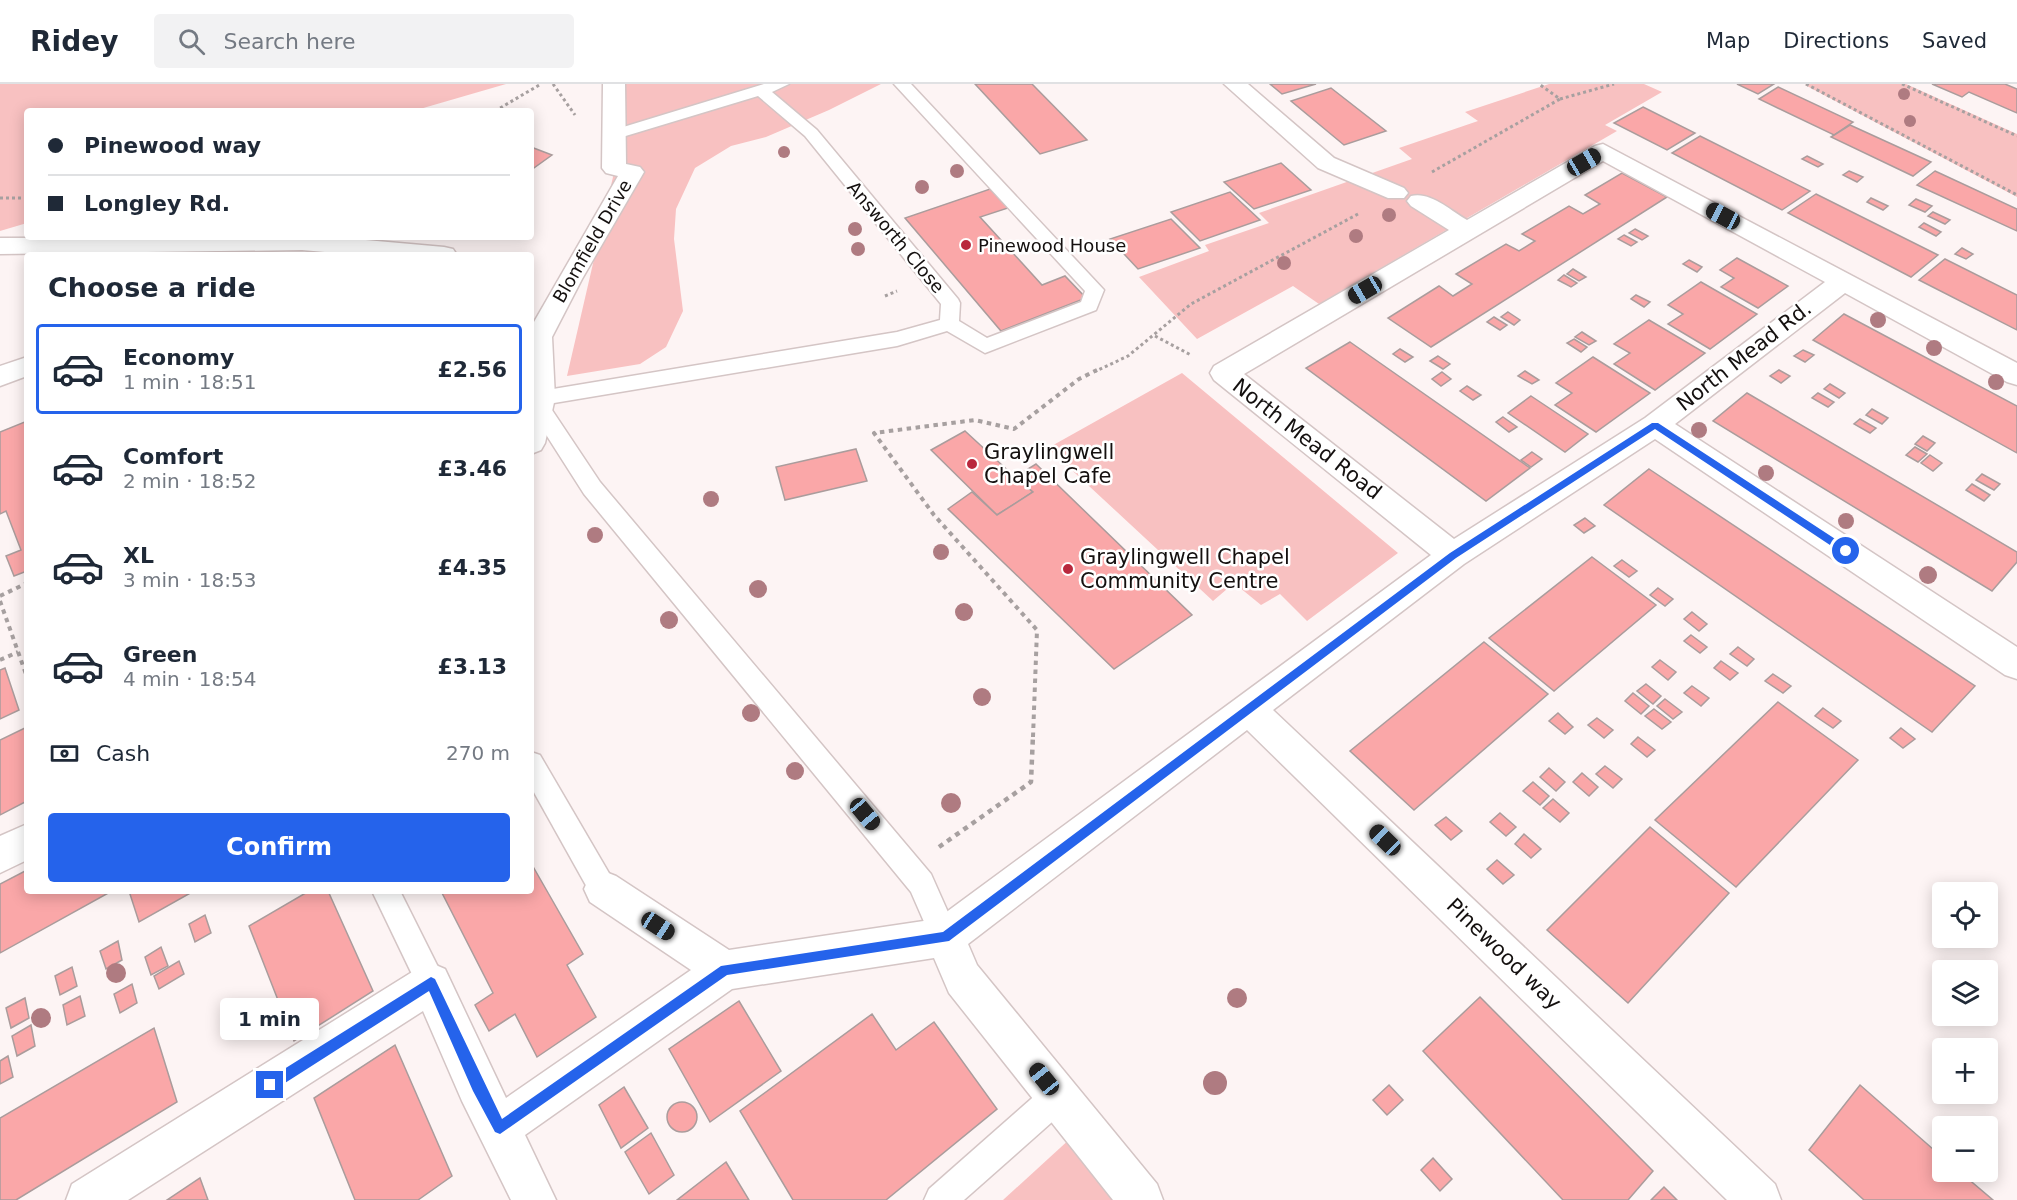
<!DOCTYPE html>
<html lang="en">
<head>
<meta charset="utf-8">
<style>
  :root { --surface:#fff; --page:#f2f2f3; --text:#1f2937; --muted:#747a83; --line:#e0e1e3; --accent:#2563eb }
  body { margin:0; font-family:"DejaVu Sans",sans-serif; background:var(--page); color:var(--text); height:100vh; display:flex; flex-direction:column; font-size:22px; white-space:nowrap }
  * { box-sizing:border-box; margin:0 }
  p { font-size:20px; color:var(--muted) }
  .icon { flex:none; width:33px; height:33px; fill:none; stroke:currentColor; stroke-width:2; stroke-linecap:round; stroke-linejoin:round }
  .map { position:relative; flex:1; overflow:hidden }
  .side { position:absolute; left:24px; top:168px; width:510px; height:642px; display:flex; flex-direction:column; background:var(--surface); border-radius:6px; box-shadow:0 3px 15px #0003 }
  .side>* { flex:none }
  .guide { position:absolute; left:24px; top:24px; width:510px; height:132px; border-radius:6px; box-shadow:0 3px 15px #0003; display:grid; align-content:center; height:132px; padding:0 24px; background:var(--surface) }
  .controls { position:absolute; left:1932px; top:798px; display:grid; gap:12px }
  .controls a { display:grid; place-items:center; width:66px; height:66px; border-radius:6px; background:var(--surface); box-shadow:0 3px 15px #0003; font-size:30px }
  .end { position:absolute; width:27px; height:27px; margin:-14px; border:8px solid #2563eb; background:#fff; box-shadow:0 0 0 3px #fff }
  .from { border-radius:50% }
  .bubble { position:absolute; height:42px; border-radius:6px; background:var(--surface); box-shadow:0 3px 15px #0003; font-size:20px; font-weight:700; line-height:42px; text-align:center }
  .car { position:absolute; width:18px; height:36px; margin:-18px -9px; border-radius:8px; box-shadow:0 0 4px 2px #0007; background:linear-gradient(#222 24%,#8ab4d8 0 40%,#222 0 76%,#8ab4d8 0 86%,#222 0) }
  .guide b { display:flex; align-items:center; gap:21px; height:57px; font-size:22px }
  .guide b+b { border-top:2px solid var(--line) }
  .guide i { width:15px; height:15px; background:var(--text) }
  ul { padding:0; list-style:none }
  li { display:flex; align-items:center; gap:18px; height:90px; margin:0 12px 9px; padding:0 12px; border:3px solid transparent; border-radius:6px }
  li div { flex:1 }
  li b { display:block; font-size:22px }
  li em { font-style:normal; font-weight:700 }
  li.active { border-color:var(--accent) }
  li>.icon { width:54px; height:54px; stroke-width:1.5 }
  h2 { padding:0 24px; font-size:27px; line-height:72px }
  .pay { display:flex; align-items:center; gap:15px; height:66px; padding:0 24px; font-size:22px }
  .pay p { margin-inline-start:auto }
  .action { display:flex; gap:12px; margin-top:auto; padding:12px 24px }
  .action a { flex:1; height:69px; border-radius:6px; background:var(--accent); color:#fff; font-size:24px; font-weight:700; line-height:69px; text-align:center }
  header { display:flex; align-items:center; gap:36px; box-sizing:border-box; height:84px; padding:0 30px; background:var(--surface); border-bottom:2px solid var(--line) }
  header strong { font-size:28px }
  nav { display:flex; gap:33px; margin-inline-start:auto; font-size:21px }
  .search { width:420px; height:54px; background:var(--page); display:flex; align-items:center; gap:15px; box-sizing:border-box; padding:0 21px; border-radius:6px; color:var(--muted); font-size:22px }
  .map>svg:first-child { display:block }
  .green { fill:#f8c1c1 }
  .building { fill:#faa7a8; stroke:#aa9c9c; stroke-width:1.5 }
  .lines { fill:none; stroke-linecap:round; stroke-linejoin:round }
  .lane-casing { stroke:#d4c5c5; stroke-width:3 }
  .street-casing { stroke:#d4c5c5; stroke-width:3 }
  .path-far2 { stroke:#a7a0a0; stroke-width:3; stroke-dasharray:3 3; stroke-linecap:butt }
  .path-far1 { stroke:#a7a0a0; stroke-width:4; stroke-dasharray:4.5 4.5; stroke-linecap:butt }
  .path { stroke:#a7a0a0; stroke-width:4.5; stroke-dasharray:5 5; stroke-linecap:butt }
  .lane { fill:#fff; fill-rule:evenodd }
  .street { fill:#fff; fill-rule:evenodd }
  .tree { fill:#af7b81 }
  .route { fill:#2563eb }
  .poi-dot { fill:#b9283d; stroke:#fff; stroke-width:2 }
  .labels { text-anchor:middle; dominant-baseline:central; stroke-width:5; stroke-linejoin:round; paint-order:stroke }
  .far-street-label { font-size:18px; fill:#14100f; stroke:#fff }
  .far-poi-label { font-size:18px; fill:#14100f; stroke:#fff; text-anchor:start }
  .street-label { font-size:21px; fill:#14100f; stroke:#fff }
  .poi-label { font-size:21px; fill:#14100f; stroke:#fff; text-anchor:start }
</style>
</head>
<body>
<header>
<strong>Ridey</strong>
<div class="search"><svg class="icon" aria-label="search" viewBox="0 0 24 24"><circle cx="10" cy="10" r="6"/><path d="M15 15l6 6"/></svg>Search here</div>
<nav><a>Map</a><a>Directions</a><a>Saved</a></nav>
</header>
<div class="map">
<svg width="2017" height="1116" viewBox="0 0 2017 1116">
  <rect width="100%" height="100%" fill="#fdf4f4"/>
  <g class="green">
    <path d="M0,0H506L413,27H27V139L0,147Z"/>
    <path d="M615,0H881L829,26L766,53L731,62L695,84L676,125L674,155L683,227L666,263L640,280L567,292L622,54Z"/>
    <path d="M1549,0H1644L1662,8L1605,41L1617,47L1319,220L1293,202L1197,255L1139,193L1209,167L1205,161L1269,139L1259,129L1412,75L1399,64L1478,37L1465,28Z"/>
    <path d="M1807,0H1906L2017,50V113L1805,1Z"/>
    <path d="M1182,289L1398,469L1307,537L1280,510L1261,521L1234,499L1213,517L1048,364Z"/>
    <path d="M1072,1053L1121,1116H1003Z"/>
  </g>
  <g class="building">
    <path d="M975,0H1032L1087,56L1040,70Z"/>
    <path d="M1270,0H1316L1282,10Z"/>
    <path d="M1737,0H1774L1758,10Z"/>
    <path d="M1932,0H2005L2017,5V29L1969,8L1962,13Z"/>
    <path d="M1778,3L1853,38L1834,51L1759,15Z"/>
    <path d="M1331,4L1386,47L1344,61L1291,17Z"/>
    <path d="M1643,23L1695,49L1667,66L1614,39Z"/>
    <path d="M1850,41L1931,78L1913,92L1831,53Z"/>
    <path d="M1700,52L1810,107L1782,126L1672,69Z"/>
    <path d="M531,63L552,71L531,86Z"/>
    <path d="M1807,72L1823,80L1818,83L1802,75Z"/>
    <path d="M1281,79L1311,106L1254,125L1224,98Z"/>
    <path d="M1849,87L1863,93L1857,98L1843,91Z"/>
    <path d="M1935,87L2017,125V147L1917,101Z"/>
    <path d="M1622,89L1667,113L1431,263L1388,234L1439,202L1453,212L1472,200L1456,190L1506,160L1519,167L1535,157L1522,150L1569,122L1583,130L1600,120L1585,111Z"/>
    <path d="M990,105L1008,124L980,133L1042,201L1065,192L1086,214L1001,247L905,134Z"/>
    <path d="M1230,108L1260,136L1200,157L1171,128Z"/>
    <path d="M1816,110L1938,171L1911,193L1788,129Z"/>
    <path d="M1871,114L1888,122L1883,126L1867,118Z"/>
    <path d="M1916,115L1932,122L1925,128L1909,121Z"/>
    <path d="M1933,128L1950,136L1945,140L1928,132Z"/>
    <path d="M1171,135L1200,164L1138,185L1110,155Z"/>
    <path d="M1924,139L1941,148L1936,152L1919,143Z"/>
    <path d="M1635,145L1648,152L1642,156L1629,149Z"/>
    <path d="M1624,151L1637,158L1631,162L1618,155Z"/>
    <path d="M1962,164L1973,170L1966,175L1955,170Z"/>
    <path d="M1737,174L1788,202L1758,224L1721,203L1734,194L1720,186Z"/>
    <path d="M1945,175L2017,211V246L1919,196Z"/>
    <path d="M1689,176L1702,183L1697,188L1683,180Z"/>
    <path d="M1573,185L1586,193L1579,197L1567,190Z"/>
    <path d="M1564,191L1577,199L1571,203L1558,196Z"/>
    <path d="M1701,198L1757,230L1710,265L1668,240L1683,230L1668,221Z"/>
    <path d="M1636,211L1650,218L1644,223L1631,215Z"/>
    <path d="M1508,228L1520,236L1514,241L1501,233Z"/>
    <path d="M1844,230L2017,322V369L1813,256Z"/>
    <path d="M1494,233L1507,241L1500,246L1487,238Z"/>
    <path d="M1649,236L1705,269L1655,306L1614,280L1630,269L1614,260Z"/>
    <path d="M1582,248L1596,257L1589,261L1575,253Z"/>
    <path d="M1574,255L1587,263L1581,268L1567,259Z"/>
    <path d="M1350,258L1530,384L1486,417L1306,284Z"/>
    <path d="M1400,265L1413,273L1405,278L1393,270Z"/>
    <path d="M1803,266L1814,271L1805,278L1794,272Z"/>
    <path d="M1438,272L1450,280L1443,285L1430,277Z"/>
    <path d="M1593,273L1650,309L1596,348L1555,321L1572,309L1556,299Z"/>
    <path d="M1779,286L1790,292L1781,299L1770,292Z"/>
    <path d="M1525,287L1539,296L1532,300L1518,292Z"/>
    <path d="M1442,288L1451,295L1441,302L1432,295Z"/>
    <path d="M1830,300L1845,309L1839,314L1824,305Z"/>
    <path d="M1467,302L1481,311L1473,316L1460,307Z"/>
    <path d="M1747,309L2017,468V478L1992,507L1713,337Z"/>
    <path d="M1818,309L1834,318L1828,323L1812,314Z"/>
    <path d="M1531,312L1588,350L1565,368L1508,329Z"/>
    <path d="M1872,325L1888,334L1882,340L1866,331Z"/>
    <path d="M1503,333L1517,343L1509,348L1496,338Z"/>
    <path d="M1860,335L1876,344L1870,349L1854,340Z"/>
    <path d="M27,337V487L14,492L6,472L21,466L6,427L0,430V348Z"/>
    <path d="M965,347L1015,393L1033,408L997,431L931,366Z"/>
    <path d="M1923,352L1935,359L1927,367L1915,360Z"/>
    <path d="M1915,363L1927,370L1918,378L1906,371Z"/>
    <path d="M856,365L867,397L785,416L776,383Z"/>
    <path d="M1532,368L1542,375L1531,383L1521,376Z"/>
    <path d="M1930,371L1942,379L1933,387L1921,379Z"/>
    <path d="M1036,380L1192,531L1114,585L948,425L972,408L997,431L1033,408L1015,393Z"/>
    <path d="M1649,385L1975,602L1932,648L1604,421Z"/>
    <path d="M1982,390L2000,400L1994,406L1976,396Z"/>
    <path d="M1972,400L1990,411L1984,417L1966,406Z"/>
    <path d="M1585,434L1595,442L1584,449L1574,441Z"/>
    <path d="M1592,473L1656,521L1554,607L1489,554Z"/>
    <path d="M1622,476L1637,487L1629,493L1614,482Z"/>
    <path d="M1658,504L1673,515L1665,522L1650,511Z"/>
    <path d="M1692,528L1707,540L1699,547L1684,535Z"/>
    <path d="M1691,551L1707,563L1700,569L1684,557Z"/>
    <path d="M1484,558L1548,610L1414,726L1350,667Z"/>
    <path d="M1738,563L1754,575L1747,582L1730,570Z"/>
    <path d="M1660,576L1676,588L1668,596L1652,583Z"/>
    <path d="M1721,577L1738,589L1730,596L1714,584Z"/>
    <path d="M5,584L19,626L0,635V586Z"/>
    <path d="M1773,590L1791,602L1783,609L1765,597Z"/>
    <path d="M1646,600L1661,612L1653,620L1637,607Z"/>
    <path d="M1692,602L1709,614L1701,622L1684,609Z"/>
    <path d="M1633,609L1649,622L1641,630L1625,617Z"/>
    <path d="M1665,615L1682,628L1673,635L1657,622Z"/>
    <path d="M1778,618L1858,676L1736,803L1655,736Z"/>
    <path d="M1823,624L1841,637L1833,644L1815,632Z"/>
    <path d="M1654,625L1671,638L1662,645L1645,632Z"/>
    <path d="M1558,629L1573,643L1565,650L1549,637Z"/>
    <path d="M1597,634L1613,646L1604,654L1588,641Z"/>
    <path d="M27,643V717L0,731V656Z"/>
    <path d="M1901,644L1915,655L1903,664L1890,654Z"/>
    <path d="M1638,653L1655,666L1647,673L1631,660Z"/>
    <path d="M1605,682L1622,695L1613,704L1596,690Z"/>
    <path d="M1549,684L1565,698L1556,707L1540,693Z"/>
    <path d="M1582,689L1598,703L1589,712L1573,698Z"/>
    <path d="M1533,698L1549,712L1540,721L1523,707Z"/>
    <path d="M1553,715L1569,729L1560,738L1543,724Z"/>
    <path d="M1500,729L1516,743L1506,752L1490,738Z"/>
    <path d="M1446,733L1462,747L1451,756L1435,741Z"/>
    <path d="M1650,743L1729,809L1628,919L1547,846Z"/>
    <path d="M1524,750L1541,765L1531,774L1515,760Z"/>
    <path d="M1497,776L1514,791L1503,800L1487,785Z"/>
    <path d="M531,779L583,870L567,881L596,933L537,973L515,930L489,947L475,921L493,909L441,807H531Z"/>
    <path d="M27,786V807H112L0,869V800Z"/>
    <path d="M129,807H194L139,838Z"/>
    <path d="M309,807H328L373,907L294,957L249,842Z"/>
    <path d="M205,831L211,849L195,858L189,840Z"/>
    <path d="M118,857L122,876L106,885L100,867Z"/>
    <path d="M161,863L168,882L151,891L145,873Z"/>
    <path d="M179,877L184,890L159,905L154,892Z"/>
    <path d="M72,883L77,902L60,911L55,892Z"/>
    <path d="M132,900L137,919L120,929L114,910Z"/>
    <path d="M80,912L85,932L67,941L63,921Z"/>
    <path d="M1480,913L1653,1087L1628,1116H1563L1423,967Z"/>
    <path d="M25,914L29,934L11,944L6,924Z"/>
    <path d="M739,917L781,987L710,1038L669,965Z"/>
    <path d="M872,930L896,966L934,938L997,1025L886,1116H793L740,1027Z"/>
    <path d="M31,941L35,962L17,972L12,952Z"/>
    <path d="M154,944L177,1018L16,1116H0V1034Z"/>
    <path d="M395,961L452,1092L418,1116H355L314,1014Z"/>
    <path d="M8,972L13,993L0,1000V977Z"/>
    <path d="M1389,1001L1403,1016L1387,1031L1373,1016Z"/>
    <path d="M1860,1001L1942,1073V1088H1960L1993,1116H1864L1809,1066Z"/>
    <path d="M624,1003L648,1044L621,1064L599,1021Z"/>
    <circle cx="682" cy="1033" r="15"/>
    <path d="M651,1049L674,1091L649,1110L625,1068Z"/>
    <path d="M1433,1074L1452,1095L1440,1107L1421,1086Z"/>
    <path d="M726,1078L749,1116H677Z"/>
    <path d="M200,1094L208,1116H167Z"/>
    <path d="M1664,1103L1677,1116H1651Z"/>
  </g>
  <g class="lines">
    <defs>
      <g id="lane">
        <path d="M764,0H789L772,8L817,46L958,215L960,219L959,237L987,254L1081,218L1085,207L894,0H911L1104,206L1096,226L985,269L947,247L897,262L548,320L600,398L931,790L959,853L955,863L945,867L935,863L911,808L584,410L531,327L534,309L541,307L897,248L940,236L941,220L805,52L758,12L619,54H607L605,51L607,48Z"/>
        <path d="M531,668L540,671L613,796L617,805L613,814L603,818L593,814L531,703Z"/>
        <path d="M372,807H400L446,899L441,909L431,914L421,909Z"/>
        <path d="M1058,997L1069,1001L1073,1012L1069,1023L964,1116H924L929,1105L1047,1001Z"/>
      </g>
      <g id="street">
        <path d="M603,0H625L626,80L640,83L644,88L582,195L552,253L555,314L545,359L541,366L531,370V237L534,238L618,92L606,89L602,84Z"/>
        <path d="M1224,0H1248L1334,74L1404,104L1408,109L1404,114H1388L1318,84Z"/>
        <path d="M1603,60L2017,279V301L2007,298L1845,209L1675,340L2017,563V595L2005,591L1655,355L1464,480L1273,626L1775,1100L1781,1116H1727L1247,646L968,860L977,881L1157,1100L1163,1116H1113L949,909L934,874L732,905L525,1051L556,1116H511L462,1017L423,927L128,1116H66L72,1100L417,885L431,879L445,885L506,1014L691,886L590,818L584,805L590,792L603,787L616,792L729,866L937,835L1431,471L1214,296L1210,289L1214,282L1449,146L1411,122L1407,117L1411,112C1430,107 1450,126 1467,136L1595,62ZM1603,77L1825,198L1645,334L1454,455L1244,290Z"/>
        <path d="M332,153L444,163L453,165L457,171H359L302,166L0,170V154Z"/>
        <path d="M27,273V292L0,302V282Z"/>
        <path d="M27,740V776L0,789V752Z"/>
      </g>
    </defs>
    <use href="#lane" class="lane-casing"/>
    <use href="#street" class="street-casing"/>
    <g class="path-far2">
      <path d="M553,0L575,31"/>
      <path d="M1806,0L2017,111"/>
      <path d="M1902,0L2017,52"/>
      <path d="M1560,15L1614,0"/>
      <path d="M495,27L541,0"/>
      <path d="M1432,88L1560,15L1539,0"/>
      <path d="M0,114H27"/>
      <path d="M885,212L897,207"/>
      <path d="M1155,252L1191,271"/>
      <path d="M1094,288L1128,272L1191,220L1358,130"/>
    </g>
    <g class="path-far1">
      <path d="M0,512L27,499"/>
      <path d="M0,517L27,593"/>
      <path d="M0,576L18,568"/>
      <path d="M1033,653L1037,546L934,431L874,349L975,336L1014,345L1079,295L1097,286"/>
    </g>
    <path class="path" d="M939,763L1031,698L1033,651"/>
    <use href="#lane" class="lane"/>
    <use href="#street" class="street"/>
  </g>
  <g class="tree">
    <circle cx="1904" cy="10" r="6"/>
    <circle cx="1910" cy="37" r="6"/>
    <circle cx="784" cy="68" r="6"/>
    <circle cx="957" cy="87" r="7"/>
    <circle cx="922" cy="103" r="7"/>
    <circle cx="1389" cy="131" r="7"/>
    <circle cx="855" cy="145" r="7"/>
    <circle cx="1356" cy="152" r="7"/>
    <circle cx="858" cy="165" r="7"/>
    <circle cx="1284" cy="179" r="7"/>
    <circle cx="1878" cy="236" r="8"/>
    <circle cx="1934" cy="264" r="8"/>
    <circle cx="1996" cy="298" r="8"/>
    <circle cx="1699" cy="346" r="8"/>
    <circle cx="1766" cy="389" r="8"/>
    <circle cx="711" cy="415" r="8"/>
    <circle cx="1846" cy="437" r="8"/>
    <circle cx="595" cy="451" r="8"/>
    <circle cx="941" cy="468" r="8"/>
    <circle cx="1928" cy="491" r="9"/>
    <circle cx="758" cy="505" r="9"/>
    <circle cx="964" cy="528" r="9"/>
    <circle cx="669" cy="536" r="9"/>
    <circle cx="982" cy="613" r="9"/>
    <circle cx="751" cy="629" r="9"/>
    <circle cx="795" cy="687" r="9"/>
    <circle cx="951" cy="719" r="10"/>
    <circle cx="116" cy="889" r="10"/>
    <circle cx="1237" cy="914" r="10"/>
    <circle cx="41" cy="934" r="10"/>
    <circle cx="1215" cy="999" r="12"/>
  </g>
  <path class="route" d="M1652,339H1658L1849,464V469H1842L1655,345L1456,474L949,857L727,891L500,1050L495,1048L473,1007L429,907L274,1006H265V997L431,893L435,895L502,1035L721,882L943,848L1450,469Z"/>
  <g class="poi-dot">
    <circle cx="966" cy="161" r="6"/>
    <circle cx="972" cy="380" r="6"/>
    <circle cx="1068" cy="485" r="6"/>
  </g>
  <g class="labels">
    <g class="far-street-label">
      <text transform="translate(896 153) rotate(50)">Answorth Close</text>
      <text transform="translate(592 157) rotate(-60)">Blomfield Drive</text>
    </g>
    <g class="far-poi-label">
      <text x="978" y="161">Pinewood House</text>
    </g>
    <g class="street-label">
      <text transform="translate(1744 272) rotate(-38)">North Mead Rd.</text>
      <text transform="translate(1307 355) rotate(38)">North Mead Road</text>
      <text transform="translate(1504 870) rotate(44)">Pinewood way</text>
    </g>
    <g class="poi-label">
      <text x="984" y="368">Graylingwell<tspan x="984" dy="24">Chapel Cafe</tspan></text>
      <text x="1080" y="473">Graylingwell Chapel<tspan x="1080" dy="24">Community Centre</tspan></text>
    </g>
  </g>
</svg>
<div class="controls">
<a><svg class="icon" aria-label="locate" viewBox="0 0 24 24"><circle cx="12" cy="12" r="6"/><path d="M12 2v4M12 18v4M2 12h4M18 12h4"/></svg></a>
<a><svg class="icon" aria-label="layers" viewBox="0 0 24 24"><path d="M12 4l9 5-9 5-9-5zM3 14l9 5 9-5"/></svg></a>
<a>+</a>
<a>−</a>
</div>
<i class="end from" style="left:1846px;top:467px"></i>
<i class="end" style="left:270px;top:1001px"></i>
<div class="bubble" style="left:220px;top:914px;width:99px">1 min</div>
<i class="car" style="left:1584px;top:78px;rotate:60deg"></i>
<i class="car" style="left:1723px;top:132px;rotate:298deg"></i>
<i class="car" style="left:1365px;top:206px;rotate:240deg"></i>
<i class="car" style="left:865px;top:730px;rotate:140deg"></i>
<i class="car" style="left:1385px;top:756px;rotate:314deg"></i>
<i class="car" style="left:658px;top:842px;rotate:123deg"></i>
<i class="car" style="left:1044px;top:995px;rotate:321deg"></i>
<div class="guide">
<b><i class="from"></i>Pinewood way</b>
<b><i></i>Longley Rd.</b>
</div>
<section class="side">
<h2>Choose a ride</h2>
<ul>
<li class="active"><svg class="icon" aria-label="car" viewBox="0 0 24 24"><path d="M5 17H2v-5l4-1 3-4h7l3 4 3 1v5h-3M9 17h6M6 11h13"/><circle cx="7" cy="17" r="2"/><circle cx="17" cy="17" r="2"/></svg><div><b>Economy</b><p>1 min · 18:51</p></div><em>£2.56</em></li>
<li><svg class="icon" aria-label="car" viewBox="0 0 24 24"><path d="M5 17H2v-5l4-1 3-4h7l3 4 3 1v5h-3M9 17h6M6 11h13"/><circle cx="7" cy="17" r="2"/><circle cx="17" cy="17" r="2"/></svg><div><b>Comfort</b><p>2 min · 18:52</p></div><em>£3.46</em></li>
<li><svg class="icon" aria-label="car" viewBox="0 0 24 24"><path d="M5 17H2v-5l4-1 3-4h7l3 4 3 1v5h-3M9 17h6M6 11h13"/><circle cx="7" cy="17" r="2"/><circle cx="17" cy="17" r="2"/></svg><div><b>XL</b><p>3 min · 18:53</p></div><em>£4.35</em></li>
<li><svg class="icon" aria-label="car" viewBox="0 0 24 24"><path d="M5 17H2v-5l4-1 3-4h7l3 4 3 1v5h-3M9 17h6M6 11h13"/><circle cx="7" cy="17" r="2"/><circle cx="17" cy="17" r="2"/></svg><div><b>Green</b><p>4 min · 18:54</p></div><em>£3.13</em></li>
</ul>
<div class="pay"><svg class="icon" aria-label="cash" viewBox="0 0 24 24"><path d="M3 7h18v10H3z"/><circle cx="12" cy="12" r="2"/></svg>Cash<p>270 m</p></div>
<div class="action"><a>Confirm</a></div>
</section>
</div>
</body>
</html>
